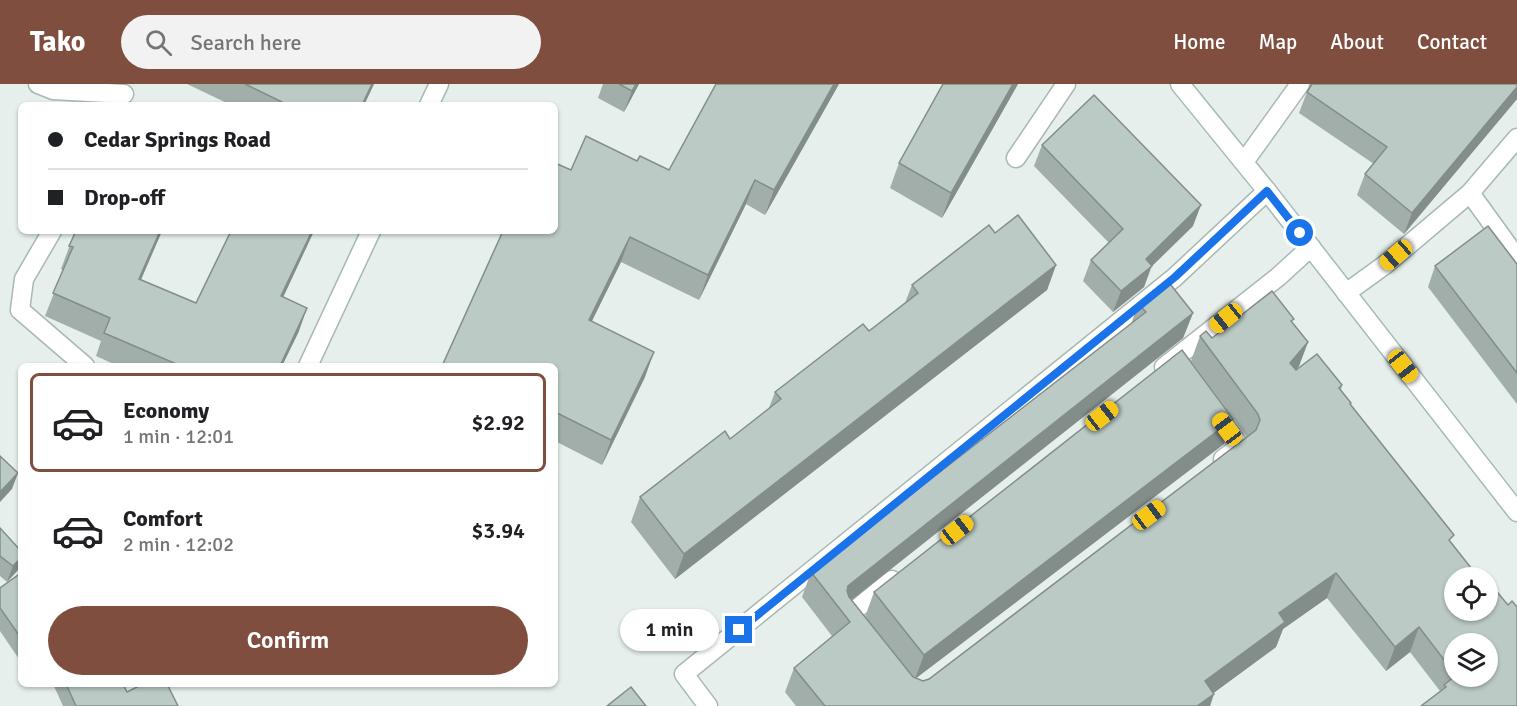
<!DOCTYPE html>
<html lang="en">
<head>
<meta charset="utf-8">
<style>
  :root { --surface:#fff; --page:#f2f2f2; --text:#202124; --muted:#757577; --line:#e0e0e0; --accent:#7f4e3f }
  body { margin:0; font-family:Signika,sans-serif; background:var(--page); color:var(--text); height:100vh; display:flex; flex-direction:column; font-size:22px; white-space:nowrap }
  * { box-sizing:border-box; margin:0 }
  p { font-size:20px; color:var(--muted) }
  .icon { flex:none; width:33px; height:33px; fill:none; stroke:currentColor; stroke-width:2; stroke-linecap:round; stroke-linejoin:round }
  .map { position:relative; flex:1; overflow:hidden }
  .panel { position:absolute; left:18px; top:279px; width:540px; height:324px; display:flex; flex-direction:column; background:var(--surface); border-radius:9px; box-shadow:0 2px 4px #0004 }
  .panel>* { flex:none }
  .banner { position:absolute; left:18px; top:18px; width:540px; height:132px; border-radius:9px; box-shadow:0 2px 4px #0004; display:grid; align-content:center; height:132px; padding:0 30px; background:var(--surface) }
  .buttons { position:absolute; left:1444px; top:483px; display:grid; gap:12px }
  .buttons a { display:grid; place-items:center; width:54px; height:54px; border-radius:50%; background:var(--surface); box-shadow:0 2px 4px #0004; font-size:30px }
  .end { position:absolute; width:27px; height:27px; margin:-14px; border:8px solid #1a73e8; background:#fff; box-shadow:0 0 0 3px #fff }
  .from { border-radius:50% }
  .bubble { position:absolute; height:42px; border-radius:21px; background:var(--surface); box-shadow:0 2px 4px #0004; font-size:20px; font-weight:600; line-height:42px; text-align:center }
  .car { position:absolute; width:18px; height:36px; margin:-18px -9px; border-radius:8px; box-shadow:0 0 4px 2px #0007; background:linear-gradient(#f5c518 24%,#345 0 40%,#f5c518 0 76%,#345 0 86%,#f5c518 0) }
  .banner b { display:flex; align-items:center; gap:21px; height:57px; font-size:22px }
  .banner b+b { border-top:2px solid var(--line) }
  .banner i { width:15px; height:15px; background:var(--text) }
  ul { padding:10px 0 0; list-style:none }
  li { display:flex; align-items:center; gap:18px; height:99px; margin:0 12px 9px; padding:0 18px; border:3px solid transparent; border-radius:9px }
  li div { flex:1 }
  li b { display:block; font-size:22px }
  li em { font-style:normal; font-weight:600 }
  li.selected { border-color:var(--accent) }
  li>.icon { width:54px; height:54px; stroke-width:1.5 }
  .cta { display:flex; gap:12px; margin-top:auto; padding:12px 30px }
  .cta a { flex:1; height:69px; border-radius:36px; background:var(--accent); color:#fff; font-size:24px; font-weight:600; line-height:69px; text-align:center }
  header { display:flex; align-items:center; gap:36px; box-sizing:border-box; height:84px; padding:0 30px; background:var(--accent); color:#fff }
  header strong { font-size:28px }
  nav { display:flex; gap:33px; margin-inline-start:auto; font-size:21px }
  .search { width:420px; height:54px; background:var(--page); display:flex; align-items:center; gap:15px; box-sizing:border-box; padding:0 21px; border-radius:33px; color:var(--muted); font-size:22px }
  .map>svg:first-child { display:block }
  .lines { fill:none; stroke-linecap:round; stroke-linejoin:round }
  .lane-casing { stroke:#a8b8b2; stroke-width:21 }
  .secondary-casing { stroke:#a4bbb3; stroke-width:21 }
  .lane { stroke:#fff; stroke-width:18 }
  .secondary { stroke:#fff; stroke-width:18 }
  .wall { fill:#a1aea9; fill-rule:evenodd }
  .shaded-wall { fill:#838d89 }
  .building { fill:#bbcac4; stroke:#838d89; stroke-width:1.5 }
  .route { stroke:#1a73e8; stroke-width:8 }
</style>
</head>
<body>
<header>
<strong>Tako</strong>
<div class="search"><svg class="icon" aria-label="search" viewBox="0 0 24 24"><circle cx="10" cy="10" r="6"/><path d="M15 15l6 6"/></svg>Search here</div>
<nav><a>Home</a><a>Map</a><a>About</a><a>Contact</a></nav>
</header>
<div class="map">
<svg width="1517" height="622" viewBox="0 0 1517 622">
  <rect width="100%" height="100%" fill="#e6efeb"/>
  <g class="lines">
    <defs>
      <g id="lane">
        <path d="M38,0L53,6L124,10"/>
        <path d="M429,21L439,0"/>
        <path d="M1517,54L1470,109L1517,174"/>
        <path d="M1016,74L1066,0"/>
        <path d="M1244,78L1300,0"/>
        <path d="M52,147L24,195L20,226L85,282"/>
        <path d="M1346,209L1386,180L1470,109"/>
        <path d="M308,282L371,147"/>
        <path d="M1164,283L1278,193L1311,163"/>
        <path d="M1214,327L1240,362L1223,375"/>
        <path d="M857,541L849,531L892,496"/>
        <path d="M708,622L684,590L1175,193L1267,107"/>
      </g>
      <path id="secondary" d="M1180,0L1267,107L1517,428"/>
    </defs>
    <use href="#lane" class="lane-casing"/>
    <use href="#secondary" class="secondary-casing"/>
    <use href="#lane" class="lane"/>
    <use href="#secondary" class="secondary"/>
  </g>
  <g class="wall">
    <path d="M187,0H374L364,21H231Z"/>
    <path d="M603,0H639L624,28L598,14Z"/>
    <path d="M839,0L765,131L746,120L699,216L621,178L592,237L645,293L602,381L555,357V282L571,86L637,77L669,86Z"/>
    <path d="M941,0H1018L942,134L890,104L899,79L943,1Z"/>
    <path d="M1310,0H1517V15L1404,150L1357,111L1365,90L1374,80L1299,29L1307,8L1310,3Z"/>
    <path d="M1042,61L1193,142L1152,182L1144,203L1113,228L1083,197L1091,176L1109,159L1034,82Z"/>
    <path d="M73,147H162L141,196L196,219L314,147L283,213L299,247L282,282H118L96,272L101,257L45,232L63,186L61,185L74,150H72Z"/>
    <path d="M995,149L1056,181L1047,206L675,495L631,438L640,413L730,355L769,324L775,308L869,247L905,219L912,201Z"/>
    <path d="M1517,180V320L1428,203L1435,182Z"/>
    <path d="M1138,220L1193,229L1183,254L852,516L865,533L874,508L1233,335L1224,360L916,594L923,597L929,595L1247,353L1191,277L1200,252L1212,254L1293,239L1308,258L1299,282L1296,286L1342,301L1341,306L1351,321L1451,459L1517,622L1440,607L1410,568L1386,587L1327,514L1283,545L1276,563L1213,609L1210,622H796L785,608L794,584L832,552L802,513L811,488L1131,240ZM1455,560L1488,592H1455Z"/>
    <path d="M0,444L18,486L7,498L0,492Z"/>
    <path d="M21,489V578L0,547V504Z"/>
    <path d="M53,600H123L127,608L178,622H63Z"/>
  </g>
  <g class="shaded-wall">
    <path d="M372,0H374L364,21H362Z"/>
    <path d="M636,0H639L624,28L632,7Z"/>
    <path d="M834,0H839L765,131L774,106Z"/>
    <path d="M1013,0H1018L942,134L951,109Z"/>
    <path d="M1517,3V15L1404,150L1412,129Z"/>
    <path d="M755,96L746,120L699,216L708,191Z"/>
    <path d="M1201,121L1193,142L1151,183L1144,203L1113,228L1121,207L1146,175Z"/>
    <path d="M160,147H162L131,218L139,195Z"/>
    <path d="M312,147H314L273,235L281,212Z"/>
    <path d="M630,153L621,178L580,261L589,236Z"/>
    <path d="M1056,181L1047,206L675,495L684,470Z"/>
    <path d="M307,224L299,247L282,282H280Z"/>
    <path d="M1193,229L1183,254L839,526L848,502Z"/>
    <path d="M1308,258L1299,282L1281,304L1290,279Z"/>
    <path d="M654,268L645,293L602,381L611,356Z"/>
    <path d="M1233,335L1224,360L915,595L924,571Z"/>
    <path d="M18,389L12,405L0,418V408Z"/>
    <path d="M21,474V479L18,486L7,498L13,482Z"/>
    <path d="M1336,489L1327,514L1283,545L1276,563L1196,622L1205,597L1279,529Z"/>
    <path d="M1419,543L1410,568L1386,587L1395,563Z"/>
    <path d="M1214,610L1210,622H1197Z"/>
  </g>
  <g class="building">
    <path d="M245,0H372L362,21H281L282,18Z"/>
    <path d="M619,0H636L632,7Z"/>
    <path d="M716,0H834L774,106L755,96L708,191L630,153L589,236L654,268L611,356L555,328V282H442L503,147H555V79L571,86L586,52L637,77L640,72L669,86Z"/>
    <path d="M943,0H1013L951,109L899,79Z"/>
    <path d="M1312,0H1517V3L1412,129L1365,90L1387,63L1307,8Z"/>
    <path d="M1094,11L1201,121L1146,175L1152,182L1121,207L1091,176L1123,145L1042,61Z"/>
    <path d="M1018,131L1056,181L684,470L640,413L725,347L730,355L781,315L775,308L863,240L869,247L918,209L912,201L989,141L995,149Z"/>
    <path d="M1488,142L1517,180V289L1435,182Z"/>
    <path d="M76,147H160L139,195L196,219L231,147H312L281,212L307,224L280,282H181L104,249L110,234L53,209L73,163L69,162Z"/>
    <path d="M1167,196L1193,229L848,502L847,507L849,513L913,593L923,597L929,595L1256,346L1260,336L1258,330L1200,252L1206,247L1212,254L1272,207L1294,235L1291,237L1308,258L1290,279L1296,286L1317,270L1342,301L1339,304L1351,319L1350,320L1454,451L1449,456L1479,494H1455V526H1488V505L1494,512L1498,509L1508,521L1512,517L1517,523V622H1421L1446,603L1444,601L1455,592H1488V560H1455V590L1419,543L1395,563L1336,489L1279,529L1285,538L1205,597L1214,610L1197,622H825L794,584L850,538L811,488L1146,228L1138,220Z"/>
    <path d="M1182,266L1233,335L924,571L874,508Z"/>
    <path d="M0,372L18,389L0,408Z"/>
    <path d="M0,444L21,467V474L13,482L0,472Z"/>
    <path d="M21,489V554L0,524V504Z"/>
    <path d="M66,600H123L127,608L143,600H167L178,622H76Z"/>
    <path d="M631,603L646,622H607Z"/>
  </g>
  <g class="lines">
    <path class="route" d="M739,546L1175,193L1267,107L1300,149"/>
  </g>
</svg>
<div class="buttons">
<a><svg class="icon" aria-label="locate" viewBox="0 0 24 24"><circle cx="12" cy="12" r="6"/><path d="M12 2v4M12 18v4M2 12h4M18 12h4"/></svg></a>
<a><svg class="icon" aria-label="layers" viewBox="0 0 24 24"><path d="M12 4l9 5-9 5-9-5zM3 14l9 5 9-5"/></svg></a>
</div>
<i class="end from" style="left:1300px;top:149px"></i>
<i class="end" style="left:739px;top:546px"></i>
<div class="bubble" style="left:620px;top:525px;width:99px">1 min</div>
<i class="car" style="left:1396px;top:171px;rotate:229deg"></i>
<i class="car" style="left:1226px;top:234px;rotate:231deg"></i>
<i class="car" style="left:1403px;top:282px;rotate:142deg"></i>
<i class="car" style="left:1102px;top:332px;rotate:52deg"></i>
<i class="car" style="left:1227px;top:345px;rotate:323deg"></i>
<i class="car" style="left:1149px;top:431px;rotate:53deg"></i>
<i class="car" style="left:957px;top:446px;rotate:52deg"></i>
<div class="banner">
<b><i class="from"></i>Cedar Springs Road</b>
<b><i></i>Drop-off</b>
</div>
<section class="panel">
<ul>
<li class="selected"><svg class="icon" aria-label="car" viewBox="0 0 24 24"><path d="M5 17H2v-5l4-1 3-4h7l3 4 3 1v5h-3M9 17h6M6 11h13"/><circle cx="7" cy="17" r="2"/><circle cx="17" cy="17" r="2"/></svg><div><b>Economy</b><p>1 min · 12:01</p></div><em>$2.92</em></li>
<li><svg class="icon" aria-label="car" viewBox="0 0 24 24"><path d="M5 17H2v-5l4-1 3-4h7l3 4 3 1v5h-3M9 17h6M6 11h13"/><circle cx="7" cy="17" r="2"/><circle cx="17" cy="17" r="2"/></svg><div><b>Comfort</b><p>2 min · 12:02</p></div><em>$3.94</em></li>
</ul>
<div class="cta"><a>Confirm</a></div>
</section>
</div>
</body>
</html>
